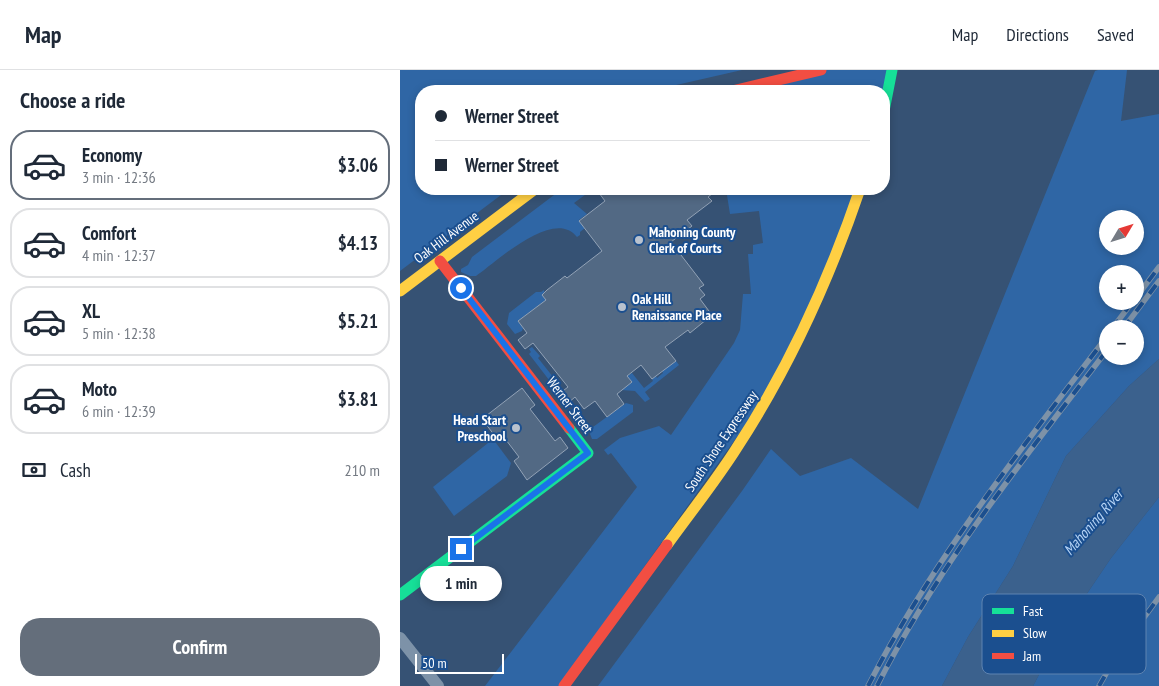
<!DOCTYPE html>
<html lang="en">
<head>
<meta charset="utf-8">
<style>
  :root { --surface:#fff; --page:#f2f2f3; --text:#1f2937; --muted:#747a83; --line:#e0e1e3; --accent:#646e7b }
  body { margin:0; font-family:"PT Sans Narrow",sans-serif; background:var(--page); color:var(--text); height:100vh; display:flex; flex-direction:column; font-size:19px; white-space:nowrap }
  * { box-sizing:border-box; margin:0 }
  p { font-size:16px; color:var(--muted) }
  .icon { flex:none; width:28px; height:28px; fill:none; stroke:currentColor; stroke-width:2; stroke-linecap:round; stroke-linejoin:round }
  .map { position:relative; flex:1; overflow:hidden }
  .panel { display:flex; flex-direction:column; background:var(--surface); width:400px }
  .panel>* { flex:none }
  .hud { position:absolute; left:15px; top:15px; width:475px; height:110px; border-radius:20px; box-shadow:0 2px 8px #0003; display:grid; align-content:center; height:110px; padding:0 20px; background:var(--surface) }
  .needle { width:32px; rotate:52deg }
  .fabs { position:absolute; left:699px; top:140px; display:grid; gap:10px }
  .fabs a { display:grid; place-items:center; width:45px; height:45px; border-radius:50%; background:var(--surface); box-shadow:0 2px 8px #0003; font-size:25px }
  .scale { position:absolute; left:15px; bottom:12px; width:89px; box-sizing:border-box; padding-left:5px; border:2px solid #fff; border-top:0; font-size:14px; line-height:18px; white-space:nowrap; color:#fff; -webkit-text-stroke:4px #1b4f8f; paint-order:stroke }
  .end { position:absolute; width:22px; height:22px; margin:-11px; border:6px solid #1a73e8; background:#fff; box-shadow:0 0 0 2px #fff }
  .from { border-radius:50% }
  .bubble { position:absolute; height:35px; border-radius:18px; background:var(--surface); box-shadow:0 2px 8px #0003; font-size:16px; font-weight:700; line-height:35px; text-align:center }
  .hud b { display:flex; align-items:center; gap:18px; height:48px; font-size:19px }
  .hud b+b { border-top:1px solid var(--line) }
  .hud i { width:12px; height:12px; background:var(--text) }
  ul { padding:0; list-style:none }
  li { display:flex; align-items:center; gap:15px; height:70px; margin:0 10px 8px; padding:0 10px; border:2px solid var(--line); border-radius:20px }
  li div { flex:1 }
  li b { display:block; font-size:19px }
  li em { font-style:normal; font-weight:700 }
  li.current { border-color:var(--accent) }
  li>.icon { width:45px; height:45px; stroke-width:1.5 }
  h2 { padding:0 20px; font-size:22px; line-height:60px }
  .pay { display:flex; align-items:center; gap:12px; height:55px; padding:0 20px; font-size:19px }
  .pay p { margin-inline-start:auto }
  .primary-button { display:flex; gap:10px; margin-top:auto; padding:10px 20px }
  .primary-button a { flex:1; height:58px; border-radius:20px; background:var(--accent); color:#fff; font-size:20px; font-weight:700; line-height:58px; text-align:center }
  header { display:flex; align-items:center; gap:30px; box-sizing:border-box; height:70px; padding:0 25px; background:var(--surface); border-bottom:1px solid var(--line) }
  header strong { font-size:24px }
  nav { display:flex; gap:28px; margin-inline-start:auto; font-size:18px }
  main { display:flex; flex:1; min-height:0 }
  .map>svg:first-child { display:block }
  .green { fill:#2f66a5; fill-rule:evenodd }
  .water { fill:#3b618d }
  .building { fill:#526984; stroke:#92a2b6 }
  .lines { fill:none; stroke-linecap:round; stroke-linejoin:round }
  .street { stroke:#7d92a8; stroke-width:12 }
  .fast { stroke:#16e098; stroke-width:11 }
  .slow { stroke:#ffcf43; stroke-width:11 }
  .jam { stroke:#f24e42; stroke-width:11 }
  .rail-casing { stroke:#7e92a7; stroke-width:5.5 }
  .rail { stroke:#1b4f8f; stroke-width:4; stroke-dasharray:11; stroke-linecap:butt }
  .route { stroke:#1a73e8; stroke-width:6 }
  .poi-dot { fill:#b9c2ce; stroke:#1b4f8f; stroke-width:2 }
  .labels { text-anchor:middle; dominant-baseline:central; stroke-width:4; stroke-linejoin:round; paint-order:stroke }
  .poi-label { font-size:14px; font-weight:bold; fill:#fff; stroke:#1b4f8f; text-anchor:start }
  .street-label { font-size:14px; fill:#fff; stroke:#1b4f8f }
  .water-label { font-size:15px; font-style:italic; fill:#b5d3f5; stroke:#1b4f8f }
  .key { fill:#1b4f8f; stroke:#5f84b1; stroke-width:1 }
  .key-label { font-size:14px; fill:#fff }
</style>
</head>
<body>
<header>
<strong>Map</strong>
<nav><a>Map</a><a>Directions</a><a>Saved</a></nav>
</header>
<main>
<section class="panel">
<h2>Choose a ride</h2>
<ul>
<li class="current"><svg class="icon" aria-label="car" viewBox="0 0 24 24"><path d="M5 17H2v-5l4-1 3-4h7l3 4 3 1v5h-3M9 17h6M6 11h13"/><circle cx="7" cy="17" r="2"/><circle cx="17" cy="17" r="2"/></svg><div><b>Economy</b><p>3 min · 12:36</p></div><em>$3.06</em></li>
<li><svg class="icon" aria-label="car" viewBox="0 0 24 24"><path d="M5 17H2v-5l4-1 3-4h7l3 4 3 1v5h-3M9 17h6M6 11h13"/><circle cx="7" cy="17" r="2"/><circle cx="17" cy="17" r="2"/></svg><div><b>Comfort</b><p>4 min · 12:37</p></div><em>$4.13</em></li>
<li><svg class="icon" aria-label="car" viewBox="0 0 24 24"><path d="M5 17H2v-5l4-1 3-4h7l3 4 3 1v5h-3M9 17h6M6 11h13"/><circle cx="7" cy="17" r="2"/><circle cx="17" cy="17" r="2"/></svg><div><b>XL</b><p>5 min · 12:38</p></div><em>$5.21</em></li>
<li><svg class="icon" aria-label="car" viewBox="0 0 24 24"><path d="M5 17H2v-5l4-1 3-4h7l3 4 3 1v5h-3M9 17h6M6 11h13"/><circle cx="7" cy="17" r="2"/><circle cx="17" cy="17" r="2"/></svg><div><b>Moto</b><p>6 min · 12:39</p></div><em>$3.81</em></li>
</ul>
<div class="pay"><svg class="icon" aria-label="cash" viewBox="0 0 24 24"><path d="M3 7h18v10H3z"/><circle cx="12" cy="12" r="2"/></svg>Cash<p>210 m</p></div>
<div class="primary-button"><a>Confirm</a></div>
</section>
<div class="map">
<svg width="759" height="616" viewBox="0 0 759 616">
  <rect width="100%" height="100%" fill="#365274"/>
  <g class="green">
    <path d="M0,0H342L250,21H21V119H109L0,201Z"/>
    <path d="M421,0H492L484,21H337Z"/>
    <path d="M698,0H727L721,51L759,44V289L729,316L666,386L613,496L568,567L542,616H198L342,421L371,379L400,406L451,388L518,439L695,1ZM708,149H735V176H708ZM708,204H735V231H708ZM708,259H735V286H708Z"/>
    <path d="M162,119H193L174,133L187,144L179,150L185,158L180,162V165L177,167C154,137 96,192 76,206H70L61,202V199L68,195L72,187Z"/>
    <path d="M326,119H460L379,308L159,616H85L237,417L211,383L208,385L204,380L220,368L259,356L271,365L334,273L340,260L343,224H351L348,184H353V175L363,173L359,141L330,144Z"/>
    <path d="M144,220L146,230L118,251L123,258L122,261L115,264L107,254L109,243L136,222H141Z"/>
    <path d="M132,277L140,286L138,288L161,317L156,319L129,284L131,282L129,279Z"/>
    <path d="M276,291L279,295L245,322L250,329L245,332L235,321L221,320L227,306L232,303L244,318L253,311L252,309L256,306L257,308L263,303L262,301Z"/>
    <path d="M226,333L233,335V342L197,369H192L190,364L193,357Z"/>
    <path d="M93,369L111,393L107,406L54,446L33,417Z"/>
    <path d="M759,427V616H633L663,559L711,488Z"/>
  </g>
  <path class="water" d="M759,289V427L711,488L663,559L633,616H542L568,567L613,496L666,386L729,316Z"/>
  <g class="building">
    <path d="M196,119H318L308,127L312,131L287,150L292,156L271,172L304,215L299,218L305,225L300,229L312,245L290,263L288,260L265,277L276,291L252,309L241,295L227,306L232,312L217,324L224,334L207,347L195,331L184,339L175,327L167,334L159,324L168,317L133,273L125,279L118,270L127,263L118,251L146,230L142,225L147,220L165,206L167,208L202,181L179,151L205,131Z"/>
    <path d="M122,318L135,335L130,339L155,371L160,367L168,378L127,410L114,391L119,387L103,366L98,370L82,349Z"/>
  </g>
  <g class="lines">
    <path class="street" d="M0,568L38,616"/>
    <g class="fast">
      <path d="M484,41L492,0"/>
      <path d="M0,525L188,383L169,358"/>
    </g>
    <g class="slow">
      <path d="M0,221L135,119"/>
      <path d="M267,475C290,443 315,412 336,379C389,298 429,210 460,119"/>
    </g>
    <g class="jam">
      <path d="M332,21L421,0"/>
      <path d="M40,191L169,358"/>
      <path d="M164,616L267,475"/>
    </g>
    <defs>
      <g id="rail">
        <path d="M735,229L759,197"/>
        <path d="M712,259L733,231"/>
        <path d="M723,259L759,211"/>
        <path d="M468,616C533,489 622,378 708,265"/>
        <path d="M477,616C539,494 625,387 708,279"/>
        <path d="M699,616L718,583L759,527"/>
      </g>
    </defs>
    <use href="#rail" class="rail-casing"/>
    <use href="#rail" class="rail"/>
  </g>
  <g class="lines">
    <path class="route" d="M61,479L188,383L61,218"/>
  </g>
  <g class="poi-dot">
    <circle cx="239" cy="170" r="5"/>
    <circle cx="222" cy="237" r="5"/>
    <circle cx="116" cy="358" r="5"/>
  </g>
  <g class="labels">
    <g class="poi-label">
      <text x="249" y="162">Mahoning County<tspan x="249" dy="16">Clerk of Courts</tspan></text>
      <text x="232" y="229">Oak Hill<tspan x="232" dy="16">Renaissance Place</tspan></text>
      <text x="106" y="350" text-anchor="end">Head Start<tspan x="106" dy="16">Preschool</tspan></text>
    </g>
    <g class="street-label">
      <text transform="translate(46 167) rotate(-37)">Oak Hill Avenue</text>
      <text transform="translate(170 335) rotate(53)">Werner Street</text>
      <text transform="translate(321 371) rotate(-56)">South Shore Expressway</text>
    </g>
    <g class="water-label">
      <text transform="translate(693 452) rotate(-49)">Mahoning River</text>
    </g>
  </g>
  <rect x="582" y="524" width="164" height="80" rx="8" class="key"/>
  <rect x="592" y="538" width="22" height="6" fill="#16e098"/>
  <rect x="592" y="560" width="22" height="7" fill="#ffcf43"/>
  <rect x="592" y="583" width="22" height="6" fill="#f24e42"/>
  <g class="key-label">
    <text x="623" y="546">Fast</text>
    <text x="623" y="568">Slow</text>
    <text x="623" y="591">Jam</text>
  </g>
</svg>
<div class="fabs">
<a><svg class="needle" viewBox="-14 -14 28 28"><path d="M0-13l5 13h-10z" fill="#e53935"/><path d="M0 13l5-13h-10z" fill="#747a83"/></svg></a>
<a>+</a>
<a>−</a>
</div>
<div class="scale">50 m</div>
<i class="end from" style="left:61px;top:218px"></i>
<i class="end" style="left:61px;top:479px"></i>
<div class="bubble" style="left:20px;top:496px;width:82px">1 min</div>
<div class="hud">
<b><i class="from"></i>Werner Street</b>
<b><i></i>Werner Street</b>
</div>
</div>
</main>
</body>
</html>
